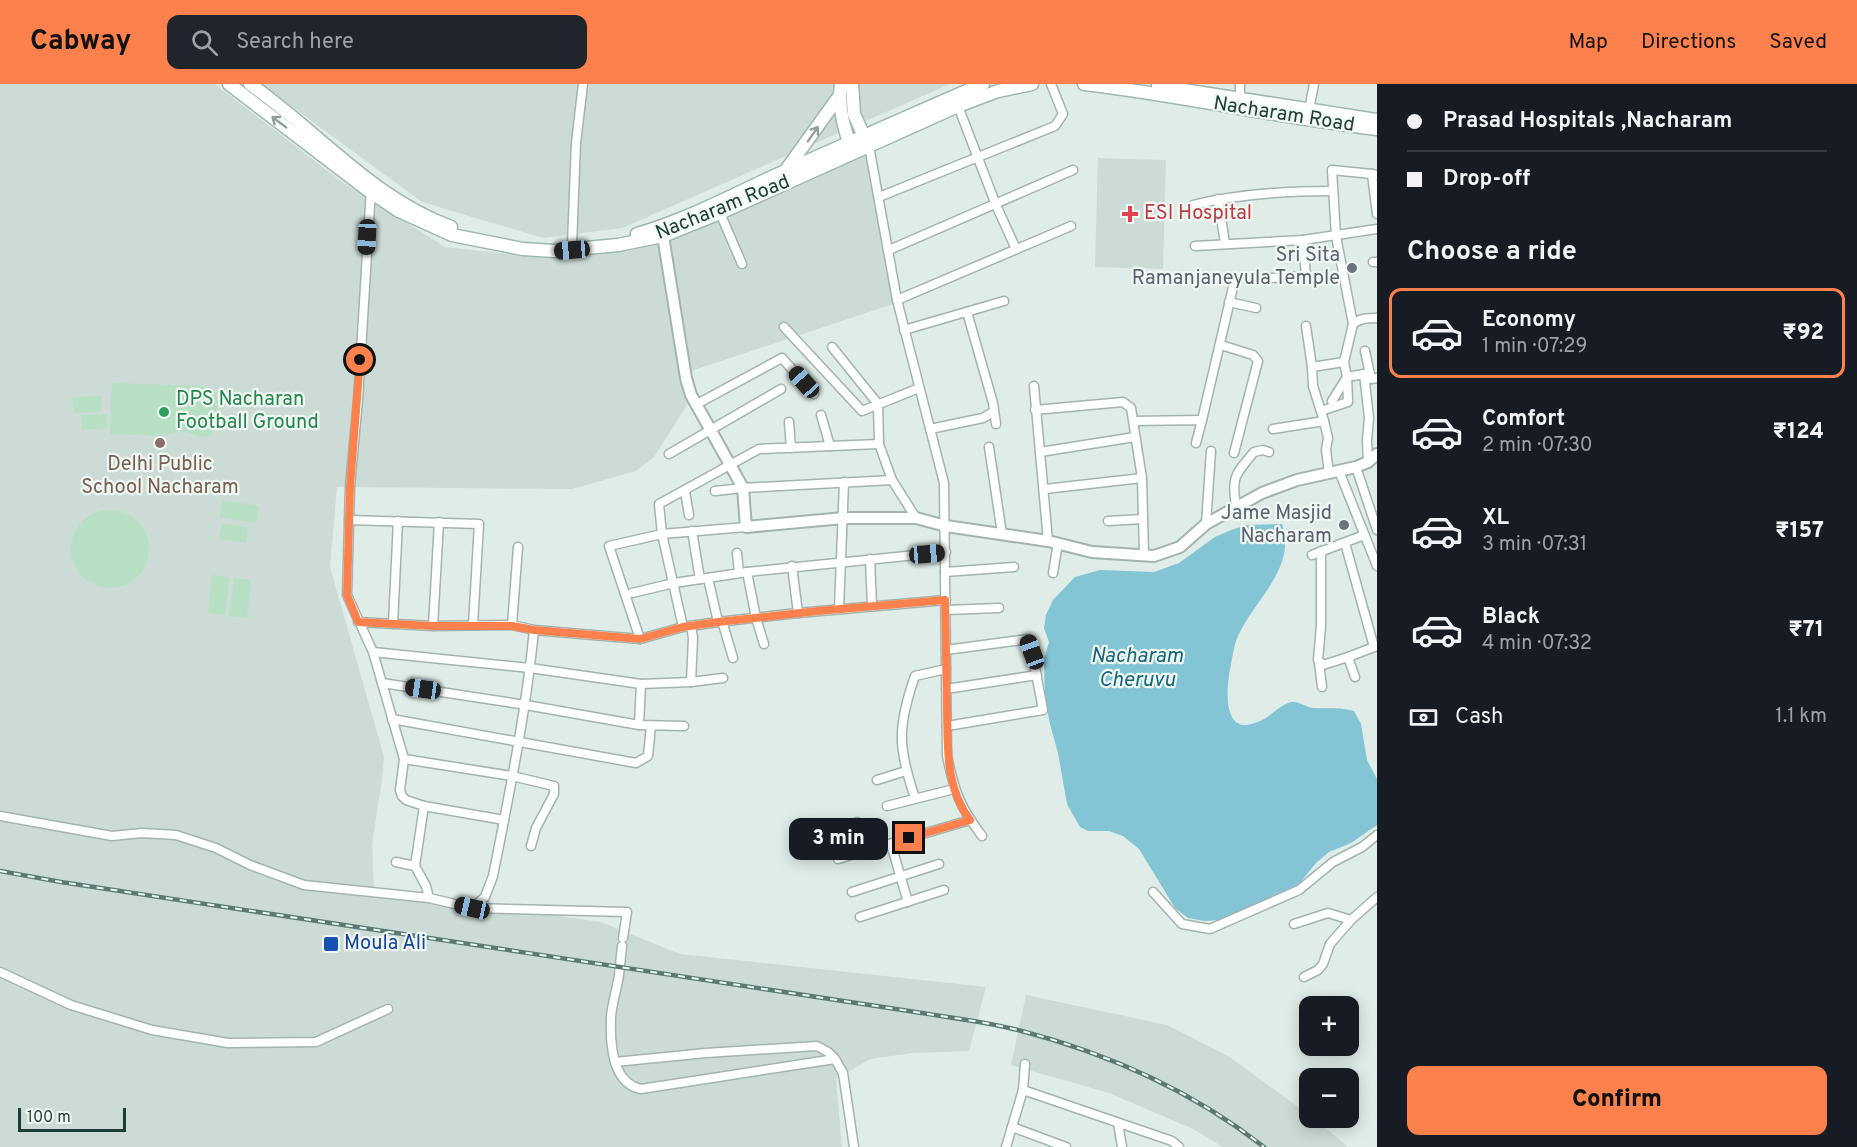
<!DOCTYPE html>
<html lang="en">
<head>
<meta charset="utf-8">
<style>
  :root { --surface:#171b24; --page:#20242c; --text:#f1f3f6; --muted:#9ea1a6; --line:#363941; --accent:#fc814d }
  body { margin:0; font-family:Overpass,sans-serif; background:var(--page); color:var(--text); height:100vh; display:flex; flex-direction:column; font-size:22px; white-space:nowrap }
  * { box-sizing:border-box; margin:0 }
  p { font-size:20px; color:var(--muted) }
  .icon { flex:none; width:33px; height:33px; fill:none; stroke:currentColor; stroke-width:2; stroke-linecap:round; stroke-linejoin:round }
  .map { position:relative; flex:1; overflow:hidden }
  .side { display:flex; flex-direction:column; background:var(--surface); width:480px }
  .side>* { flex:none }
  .hud { display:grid; align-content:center; height:132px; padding:0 30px; background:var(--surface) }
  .fabs { position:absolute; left:1299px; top:912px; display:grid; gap:12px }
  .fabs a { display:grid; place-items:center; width:60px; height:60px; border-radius:12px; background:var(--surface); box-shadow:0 3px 15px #0003; font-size:30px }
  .scale { position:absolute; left:18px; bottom:15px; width:108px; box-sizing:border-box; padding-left:6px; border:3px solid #1f3d36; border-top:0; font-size:16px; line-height:21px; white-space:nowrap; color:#1f3d36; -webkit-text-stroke:4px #f0f8f4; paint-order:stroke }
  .end { position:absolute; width:27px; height:27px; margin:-14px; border:8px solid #fc814d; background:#111; box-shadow:0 0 0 3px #111 }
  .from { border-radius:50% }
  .bubble { position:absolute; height:42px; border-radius:12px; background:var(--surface); box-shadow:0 3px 15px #0003; font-size:20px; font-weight:800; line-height:42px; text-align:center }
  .car { position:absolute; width:18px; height:36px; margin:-18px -9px; border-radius:8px; box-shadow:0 0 4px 2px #0007; background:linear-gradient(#222 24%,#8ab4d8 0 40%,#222 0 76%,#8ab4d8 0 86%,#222 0) }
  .hud b { display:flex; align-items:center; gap:21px; height:57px; font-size:22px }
  .hud b+b { border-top:2px solid var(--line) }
  .hud i { width:15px; height:15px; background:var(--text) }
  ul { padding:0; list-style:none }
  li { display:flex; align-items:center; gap:18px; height:90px; margin:0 12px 9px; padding:0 18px; border:3px solid transparent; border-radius:12px }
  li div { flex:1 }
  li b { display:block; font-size:22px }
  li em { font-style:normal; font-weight:800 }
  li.active { border-color:var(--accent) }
  li>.icon { width:54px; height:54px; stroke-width:1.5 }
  h2 { padding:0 30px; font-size:27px; line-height:72px }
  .pay { display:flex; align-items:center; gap:15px; height:66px; padding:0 30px; font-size:22px }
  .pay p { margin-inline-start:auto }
  .action { display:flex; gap:12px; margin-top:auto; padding:12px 30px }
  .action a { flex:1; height:69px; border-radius:12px; background:var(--accent); color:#111; font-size:24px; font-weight:800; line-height:69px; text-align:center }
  header { display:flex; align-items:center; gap:36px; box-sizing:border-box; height:84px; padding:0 30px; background:var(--accent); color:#111 }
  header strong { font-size:28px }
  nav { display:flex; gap:33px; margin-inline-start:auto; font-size:21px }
  .search { width:420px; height:54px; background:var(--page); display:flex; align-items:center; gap:15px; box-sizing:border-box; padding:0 21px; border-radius:12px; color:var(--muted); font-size:22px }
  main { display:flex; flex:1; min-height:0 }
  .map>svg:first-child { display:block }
  .built { fill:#cddbd6 }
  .green { fill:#b6dfc3 }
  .water { fill:#83c4d5 }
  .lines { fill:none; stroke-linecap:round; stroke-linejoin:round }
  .minor-casing { stroke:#a2b4ae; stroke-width:11 }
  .tertiary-casing { stroke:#a2b4ae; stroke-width:14 }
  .secondary-casing { stroke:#9db8b0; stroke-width:15 }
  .minor { stroke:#fff; stroke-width:8 }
  .tertiary { stroke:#fff; stroke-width:10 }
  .secondary { stroke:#fff; stroke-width:12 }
  .rail-casing { stroke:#597972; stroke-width:4.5 }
  .rail { stroke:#f0f8f4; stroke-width:2; stroke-dasharray:7; stroke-linecap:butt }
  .oneway { stroke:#8f9e9a }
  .route { stroke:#fc814d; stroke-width:8 }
  .health-dot { fill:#e0444e; stroke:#f0f8f4; stroke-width:2 }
  .worship-dot { fill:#6b7280; stroke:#f0f8f4; stroke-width:2 }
  .leisure-dot { fill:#2e9e5b; stroke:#f0f8f4; stroke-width:2 }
  .education-dot { fill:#8d6e63; stroke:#f0f8f4; stroke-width:2 }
  .transit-dot { fill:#1a4fb4; stroke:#f0f8f4; stroke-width:2 }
  .labels { text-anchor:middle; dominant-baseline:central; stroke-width:4.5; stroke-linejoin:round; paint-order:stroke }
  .street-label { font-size:20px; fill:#1f3d36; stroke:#f0f8f4 }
  .health-label { font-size:20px; fill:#be3a42; stroke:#f0f8f4; text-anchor:start }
  .worship-label { font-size:20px; fill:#5b616d; stroke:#f0f8f4; text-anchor:end }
  .leisure-label { font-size:20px; fill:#27864d; stroke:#f0f8f4; text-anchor:start }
  .education-label { font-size:20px; fill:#785e54; stroke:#f0f8f4 }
  .transit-label { font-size:20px; fill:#164399; stroke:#f0f8f4; text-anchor:start }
  .water-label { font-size:21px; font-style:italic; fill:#15667d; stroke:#f0f8f4 }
</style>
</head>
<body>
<header>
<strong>Cabway</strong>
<div class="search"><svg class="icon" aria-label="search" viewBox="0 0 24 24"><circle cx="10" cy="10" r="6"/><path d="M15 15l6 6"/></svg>Search here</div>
<nav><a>Map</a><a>Directions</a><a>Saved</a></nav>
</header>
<main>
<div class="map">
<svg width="1377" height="1063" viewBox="0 0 1377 1063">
  <rect width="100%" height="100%" fill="#dfece7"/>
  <g class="built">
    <path d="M0,0H215L342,98L445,163L542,174L643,161L868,69L893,220L688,288L691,315L654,373L636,387L572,405L337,403L330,483L384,673L382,696L372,761L374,805L601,838L680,870L986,903L969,967L913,969L870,975L836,995L842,1063H0Z"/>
    <path d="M261,0H950L622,144L543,154L422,118Z"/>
    <path d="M1098,74L1166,76L1163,185L1095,183Z"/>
    <path d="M1026,911L1167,941L1228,972L1309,1031L1310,1034L1318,1037L1348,1063H1223L1193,1045L1109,1009L1011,981Z"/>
  </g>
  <g class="green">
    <path d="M112,299L205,302L215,308L217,314V342L210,352L202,353L182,347L161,352L110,350Z"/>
    <path d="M102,312L101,328L74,329L72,313Z"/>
    <path d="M107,330V344L82,346L81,331Z"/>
    <path d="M222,416L259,422L256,439L220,433Z"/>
    <circle cx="110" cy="465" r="39"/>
    <path d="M222,439L248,443L246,459L219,455Z"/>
    <path d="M212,491L229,493L225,531L208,529Z"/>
    <path d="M234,494L251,496L247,534L229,532Z"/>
  </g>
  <path class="water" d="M1282,440C1297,483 1256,514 1239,550C1234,559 1233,571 1231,580C1226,604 1221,656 1260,637C1271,632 1280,621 1291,618C1299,617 1306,623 1313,624C1327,625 1340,623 1354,627L1361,640L1367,676L1377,695V741L1351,759L1329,768L1316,779L1299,800L1220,836L1205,837L1188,834L1175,824L1139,765L1123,752L1109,747H1088L1080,743L1067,720L1058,669L1050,640L1045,615L1044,575L1049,558L1044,544L1046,531L1053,516L1075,493L1100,486L1154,488L1179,479L1215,453L1231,446L1247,441Z"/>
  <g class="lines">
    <defs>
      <g id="minor">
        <path d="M1240,15V0"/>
        <path d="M958,22L996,121L1016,165"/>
        <path d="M1309,26L1314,0"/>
        <path d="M869,62L897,216L944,399L947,672C955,709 959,721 982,752"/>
        <path d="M1377,91L1372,90L1377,130"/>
        <path d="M371,105L358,316L350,402L347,511L373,568L404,675L400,706L402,712L406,716L424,722L504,736"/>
        <path d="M879,113L1055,42L1063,30L1051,0"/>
        <path d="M1218,115L1225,159"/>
        <path d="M1193,121C1238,110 1286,107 1332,107"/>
        <path d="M720,129L742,180"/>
        <path d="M572,160L576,59L583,0"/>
        <path d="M1195,162L1303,156L1377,145"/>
        <path d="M889,166L1073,86"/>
        <path d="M1373,178H1377"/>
        <path d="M1268,194L1306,192L1303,156"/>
        <path d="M897,216L1071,142"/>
        <path d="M1229,218L1256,224"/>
        <path d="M967,228L993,319L996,340"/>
        <path d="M1353,240L1336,152L1332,86L1372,90"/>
        <path d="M1306,242L1312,283L1313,302L1324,337L1328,354L1326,366L1329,389"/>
        <path d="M784,243L862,327L919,304"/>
        <path d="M904,246L1004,217"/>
        <path d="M1221,261L1253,271L1258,277L1234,369"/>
        <path d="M832,263L878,320L879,360L892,396L916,434"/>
        <path d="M1365,267L1371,295"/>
        <path d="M1312,283L1344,278"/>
        <path d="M1364,290L1369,334L1367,356L1368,378"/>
        <path d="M1034,302L1048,457"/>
        <path d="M1332,317L1347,293L1344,278L1353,240C1360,234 1368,234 1377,234"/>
        <path d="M697,320L782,274L814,310"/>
        <path d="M1035,326L1123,318L1131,324L1142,394L1144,471"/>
        <path d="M1321,327L1348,318L1347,293L1364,290L1371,295L1377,294"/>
        <path d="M821,331L830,362"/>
        <path d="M1202,336L1234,199"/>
        <path d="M1134,337L1202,336L1196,359"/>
        <path d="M789,338L791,364"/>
        <path d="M930,345L983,334L993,328"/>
        <path d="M1273,345L1324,337"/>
        <path d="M989,363L1002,450"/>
        <path d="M1040,368L1135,353"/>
        <path d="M669,370L781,305"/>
        <path d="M1356,383L1377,446"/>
        <path d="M1339,387L1377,482"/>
        <path d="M1045,405L1142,394"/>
        <path d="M685,407L689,431"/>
        <path d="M715,407L743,404L892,396"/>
        <path d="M1236,422C1231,392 1236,390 1254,368L1263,366L1269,368"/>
        <path d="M349,436L479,440L473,541"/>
        <path d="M1108,437L1143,435"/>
        <path d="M1206,440L1211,367"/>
        <path d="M692,447L700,495"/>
        <path d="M1345,459L1374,563"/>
        <path d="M1321,467V542L1318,576L1323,581L1348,573"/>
        <path d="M737,469L739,489"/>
        <path d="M1312,471L1364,451"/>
        <path d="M870,475L872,522"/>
        <path d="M792,482L798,529"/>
        <path d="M747,488L756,534L764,560"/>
        <path d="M945,488L1014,483"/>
        <path d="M1053,489L1058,459"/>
        <path d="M708,494L718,538"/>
        <path d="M632,509L674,499L747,488L946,468"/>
        <path d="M839,525L844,398"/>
        <path d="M946,526L999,524"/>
        <path d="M722,537L733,574"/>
        <path d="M358,538L433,542L512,541L534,546L640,555L683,543L718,538L798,529L946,516"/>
        <path d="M393,540L398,437"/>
        <path d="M512,541L518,463"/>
        <path d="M433,542L439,438"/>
        <path d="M691,542L693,554L691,598"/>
        <path d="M683,543L662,450L659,420L759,365L879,360"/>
        <path d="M640,555L609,462L662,450L746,443"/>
        <path d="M946,566L1028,555L1032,568L1043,626L947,642"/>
        <path d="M373,568L530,584L641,600L691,598L723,594"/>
        <path d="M1319,579L1322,603"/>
        <path d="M1355,593L1348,573L1377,562"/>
        <path d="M382,599L526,621L639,641L684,642"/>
        <path d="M946,605L1037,591"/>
        <path d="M392,635L636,679L648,672L651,642"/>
        <path d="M639,641L641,600"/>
        <path d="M404,675L512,692L554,702V710L536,744L531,762"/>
        <path d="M877,696L906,687"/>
        <path d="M915,714C898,664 897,643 915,592L946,585"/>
        <path d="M424,722L415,782L426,802L429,814"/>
        <path d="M887,722L954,705"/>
        <path d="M0,732L112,752L142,749L176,751L216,764L250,781L304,801L429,814L472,824L627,828L623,854"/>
        <path d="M857,738L868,744L874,765"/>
        <path d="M891,760L908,818"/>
        <path d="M838,775L970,736"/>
        <path d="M396,778L415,782"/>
        <path d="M852,808L939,780"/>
        <path d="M1153,808L1182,840L1210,845L1299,806L1333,778L1362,763L1377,751"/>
        <path d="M472,824L485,813L493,792C509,711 526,629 534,546"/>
        <path d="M860,833L944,806"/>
        <path d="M1294,840L1328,829L1351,836"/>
        <path d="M622,862C621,872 620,881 619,891C617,905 612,919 611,933C610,957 611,999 641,1005L835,975L843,989L854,1063"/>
        <path d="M0,888L71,921L152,946L228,959L316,958L388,925"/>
        <path d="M1304,893L1318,886L1323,880L1330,860L1351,836L1377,813"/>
        <path d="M615,978L706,969L817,962L828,968L835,975"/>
        <path d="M1023,1006L1172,1057L1179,1063"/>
        <path d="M1118,1039L1122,1063"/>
        <path d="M1012,1043L1066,1063"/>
        <path d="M1006,1063L1023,1006L1025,980"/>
      </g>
      <path id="tertiary" d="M663,152L686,294L691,311L743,404L746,443L844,434H916L946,442L1048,457L1092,468L1154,472L1180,463L1206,440L1262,409L1297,396L1356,383L1368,378L1377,370"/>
      <g id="secondary">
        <path d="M229,0L369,107L399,127L452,151L523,165L554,167L618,161L663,152L720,129L958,22L998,7L1032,0"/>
        <path d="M250,0C317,47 372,114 451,143"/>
        <path d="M841,0C838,23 843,44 852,65"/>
        <path d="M852,0L854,30L867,59"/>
        <path d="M1084,0C1182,11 1279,34 1377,45"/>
        <path d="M1158,2L1377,36"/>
        <path d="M786,86L840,11"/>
        <path d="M637,150C689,135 736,109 785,87C851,58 917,28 983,0"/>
      </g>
    </defs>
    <use href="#minor" class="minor-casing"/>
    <use href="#tertiary" class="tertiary-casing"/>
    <use href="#secondary" class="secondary-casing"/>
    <use href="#minor" class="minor"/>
    <use href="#tertiary" class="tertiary"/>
    <use href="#secondary" class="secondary"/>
    <defs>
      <path id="rail" d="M0,787L61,798L909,927C945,933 982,937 1018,946C1107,969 1191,1006 1264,1063"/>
    </defs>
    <use href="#rail" class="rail-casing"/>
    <use href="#rail" class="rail"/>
  </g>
  <defs><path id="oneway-shaft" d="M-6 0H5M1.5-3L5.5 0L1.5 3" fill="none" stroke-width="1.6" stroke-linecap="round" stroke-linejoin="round" transform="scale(1.5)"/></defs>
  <g class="oneway">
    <use href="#oneway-shaft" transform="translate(279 38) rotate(-143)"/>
    <use href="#oneway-shaft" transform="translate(813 50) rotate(-55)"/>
  </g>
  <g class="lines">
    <path class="route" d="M360,276L350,402L347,511L358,538L433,542H512L534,546L640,555L683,543L718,538L818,527L945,516C946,552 946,588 947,624C948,663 945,703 970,736L909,754"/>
  </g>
  <path class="health-dot" d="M1127 121h6v6h6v6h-6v6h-6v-6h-6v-6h6z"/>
  <g class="worship-dot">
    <circle cx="1352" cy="184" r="6"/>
    <circle cx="1344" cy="441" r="6"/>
  </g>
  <circle class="leisure-dot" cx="164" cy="328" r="6"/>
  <circle class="education-dot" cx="160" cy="359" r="6"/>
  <rect class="transit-dot" x="323" y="852" width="16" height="16" rx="3"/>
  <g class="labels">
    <g class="street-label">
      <text transform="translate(1284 31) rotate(9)">Nacharam Road</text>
      <text transform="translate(723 124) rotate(-22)">Nacharam Road</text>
    </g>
    <g class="health-label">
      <text x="1144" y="130">ESI Hospital</text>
    </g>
    <g class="worship-label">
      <text x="1340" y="172">Sri Sita<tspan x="1340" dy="23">Ramanjaneyula Temple</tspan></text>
      <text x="1332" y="430">Jame Masjid<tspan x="1332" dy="23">Nacharam</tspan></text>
    </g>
    <g class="leisure-label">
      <text x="176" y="316">DPS Nacharan<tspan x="176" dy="23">Football Ground</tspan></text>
    </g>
    <g class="education-label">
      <text x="160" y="381">Delhi Public<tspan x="160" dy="23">School Nacharam</tspan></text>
    </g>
    <g class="transit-label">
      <text x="344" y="860">Moula Ali</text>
    </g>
    <g class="water-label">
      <text x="1137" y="572">Nacharam<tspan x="1137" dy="24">Cheruvu</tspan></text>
    </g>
  </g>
</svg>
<div class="fabs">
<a>+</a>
<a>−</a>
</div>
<div class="scale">100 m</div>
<i class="end from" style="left:360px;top:276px"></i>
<i class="end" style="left:909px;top:754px"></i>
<div class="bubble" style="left:789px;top:734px;width:99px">3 min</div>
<i class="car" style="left:367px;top:153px;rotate:183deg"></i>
<i class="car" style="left:572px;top:166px;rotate:265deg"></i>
<i class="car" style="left:804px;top:298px;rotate:318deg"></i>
<i class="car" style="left:927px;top:470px;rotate:85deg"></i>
<i class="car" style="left:1032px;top:568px;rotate:340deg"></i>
<i class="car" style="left:423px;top:605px;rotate:278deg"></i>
<i class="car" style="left:472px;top:824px;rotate:283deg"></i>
</div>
<section class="side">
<div class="hud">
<b><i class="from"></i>Prasad Hospitals ,Nacharam</b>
<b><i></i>Drop-off</b>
</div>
<h2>Choose a ride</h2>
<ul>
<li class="active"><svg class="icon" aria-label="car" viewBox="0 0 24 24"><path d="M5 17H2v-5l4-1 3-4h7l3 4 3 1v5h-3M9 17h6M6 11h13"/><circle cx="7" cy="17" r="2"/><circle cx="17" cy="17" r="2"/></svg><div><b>Economy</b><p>1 min · 07:29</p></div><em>₹92</em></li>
<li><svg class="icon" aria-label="car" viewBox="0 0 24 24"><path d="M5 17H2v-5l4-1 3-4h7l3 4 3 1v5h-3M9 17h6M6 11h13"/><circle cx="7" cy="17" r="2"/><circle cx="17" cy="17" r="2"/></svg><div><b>Comfort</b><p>2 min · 07:30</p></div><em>₹124</em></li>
<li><svg class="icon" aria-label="car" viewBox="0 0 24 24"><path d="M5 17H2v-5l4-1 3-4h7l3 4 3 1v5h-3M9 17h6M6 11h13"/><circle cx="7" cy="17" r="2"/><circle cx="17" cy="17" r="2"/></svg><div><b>XL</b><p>3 min · 07:31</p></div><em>₹157</em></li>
<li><svg class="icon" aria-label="car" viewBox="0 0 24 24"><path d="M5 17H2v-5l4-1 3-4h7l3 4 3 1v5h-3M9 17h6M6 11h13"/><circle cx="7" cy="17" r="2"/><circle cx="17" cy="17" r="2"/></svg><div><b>Black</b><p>4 min · 07:32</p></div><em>₹71</em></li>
</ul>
<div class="pay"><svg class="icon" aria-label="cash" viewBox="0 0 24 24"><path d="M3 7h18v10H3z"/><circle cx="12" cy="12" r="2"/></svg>Cash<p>1.1 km</p></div>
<div class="action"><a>Confirm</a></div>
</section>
</main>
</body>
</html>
